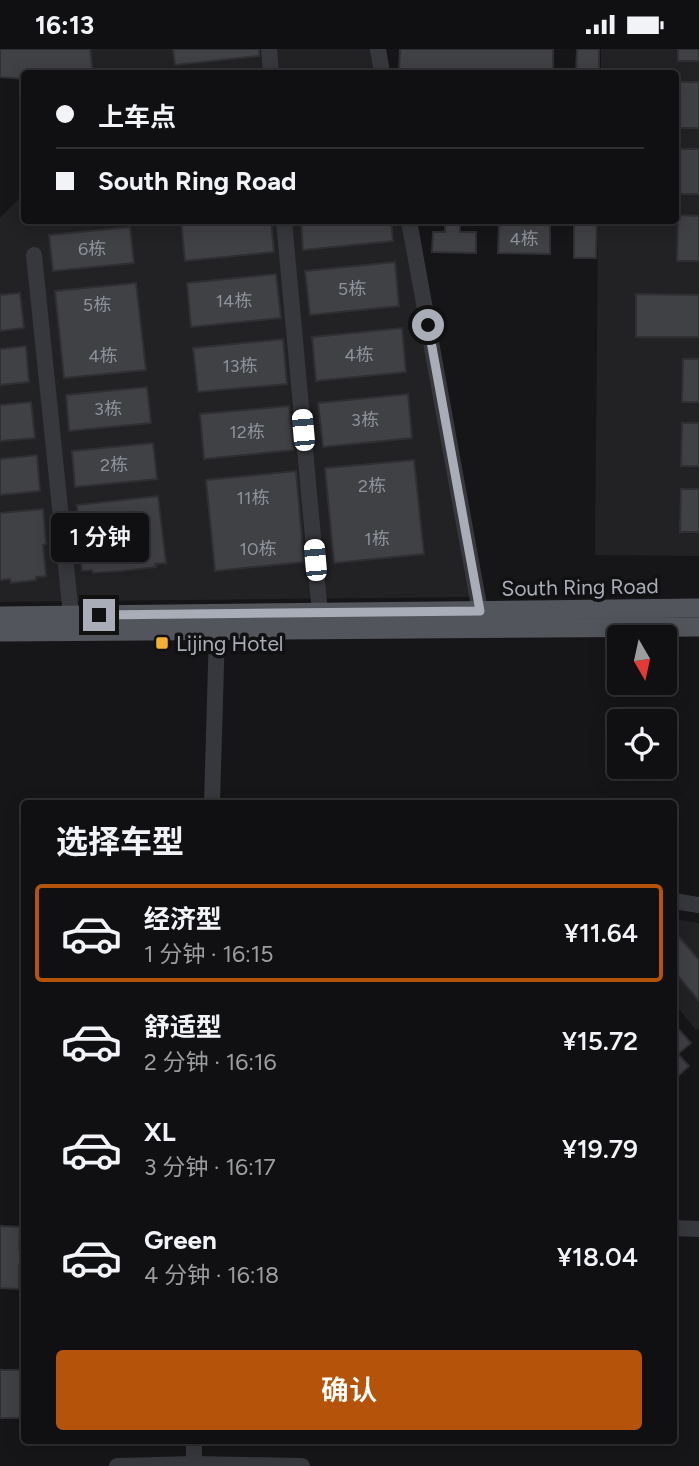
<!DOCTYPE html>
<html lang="zh">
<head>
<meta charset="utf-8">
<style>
  :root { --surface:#101012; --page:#1e1e20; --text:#f1f3f6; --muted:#9c9d9f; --line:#303032; --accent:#b45309 }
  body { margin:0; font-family:Figtree,"Noto Sans SC",sans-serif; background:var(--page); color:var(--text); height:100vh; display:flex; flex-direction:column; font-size:26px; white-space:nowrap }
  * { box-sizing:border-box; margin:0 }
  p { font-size:23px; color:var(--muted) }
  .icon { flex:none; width:38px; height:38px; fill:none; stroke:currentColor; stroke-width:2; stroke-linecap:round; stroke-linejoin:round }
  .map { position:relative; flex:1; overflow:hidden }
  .side { position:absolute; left:21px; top:751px; width:656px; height:644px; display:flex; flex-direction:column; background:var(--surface); border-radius:7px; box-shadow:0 4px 18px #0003,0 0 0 2px var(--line) }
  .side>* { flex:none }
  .hud { position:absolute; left:21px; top:21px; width:658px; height:154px; border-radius:7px; box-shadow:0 4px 18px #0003,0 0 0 2px var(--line); display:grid; align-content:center; height:154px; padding:0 35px; background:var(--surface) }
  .needle { width:46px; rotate:171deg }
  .controls { position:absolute; left:607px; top:576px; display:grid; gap:14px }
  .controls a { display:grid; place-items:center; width:70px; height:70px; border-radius:7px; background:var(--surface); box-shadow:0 4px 18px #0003,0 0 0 2px var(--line); font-size:35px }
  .end { position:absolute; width:32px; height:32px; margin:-16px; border:9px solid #a8adb8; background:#111; box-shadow:0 0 0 4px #111 }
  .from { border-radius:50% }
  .bubble { position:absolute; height:49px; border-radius:7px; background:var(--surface); box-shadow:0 4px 18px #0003,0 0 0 2px var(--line); font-size:23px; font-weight:600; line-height:49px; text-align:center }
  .car { position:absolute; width:21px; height:42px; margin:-21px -10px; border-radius:9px; box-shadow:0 0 5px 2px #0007; background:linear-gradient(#fff 24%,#345 0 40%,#fff 0 76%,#345 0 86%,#fff 0) }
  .hud b { display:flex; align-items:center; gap:24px; height:66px; font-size:26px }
  .hud b+b { border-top:2px solid var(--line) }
  .hud i { width:18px; height:18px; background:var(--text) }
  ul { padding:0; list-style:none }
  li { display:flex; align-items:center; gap:21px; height:98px; margin:0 14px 10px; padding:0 21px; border:4px solid transparent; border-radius:7px }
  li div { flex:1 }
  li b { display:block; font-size:26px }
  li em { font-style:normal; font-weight:600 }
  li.selected { border-color:var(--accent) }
  li>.icon { width:63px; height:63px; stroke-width:1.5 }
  h2 { padding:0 35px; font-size:32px; line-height:84px }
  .cta { display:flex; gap:14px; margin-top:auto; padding:14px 35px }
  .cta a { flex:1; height:80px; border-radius:7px; background:var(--accent); color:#fff; font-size:28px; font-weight:600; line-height:80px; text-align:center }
  .status { display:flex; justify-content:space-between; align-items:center; height:49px; padding:0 35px; background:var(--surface); direction:ltr }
  .status svg { height:19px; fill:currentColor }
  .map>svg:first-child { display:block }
  .built { fill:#222225 }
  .building { fill:#404145; stroke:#303034; stroke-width:2 }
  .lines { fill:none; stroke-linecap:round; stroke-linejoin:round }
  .minor { stroke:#37383d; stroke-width:16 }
  .major { stroke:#53555c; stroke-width:19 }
  .route { stroke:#a8adb8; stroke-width:9 }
  .poi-dot { fill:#f2b134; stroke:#111113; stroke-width:2.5 }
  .labels { text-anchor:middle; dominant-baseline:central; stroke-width:7; stroke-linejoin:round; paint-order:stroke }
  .number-label { font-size:18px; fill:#8e929b }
  .street-label { font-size:21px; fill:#a8adb8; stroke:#111113 }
  .poi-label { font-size:21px; fill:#a8adb8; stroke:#111113; text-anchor:start }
</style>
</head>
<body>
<div class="status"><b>16:13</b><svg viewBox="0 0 49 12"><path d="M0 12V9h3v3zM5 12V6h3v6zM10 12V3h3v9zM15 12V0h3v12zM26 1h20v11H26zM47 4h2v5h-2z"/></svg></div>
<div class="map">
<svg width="699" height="1417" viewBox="0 0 699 1417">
  <rect width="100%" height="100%" fill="#161618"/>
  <g class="built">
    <path d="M0,0H371L375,24H24V30L0,28Z"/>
    <path d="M601,0H699V507L595,506L598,172H676V24H601Z"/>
    <path d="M24,145V172H402L471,548L0,553V169Z"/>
    <path d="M674,870L699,874V979L696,981L674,954Z"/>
  </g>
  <g class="building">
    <path d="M0,0H90L93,24H24V30L0,28Z"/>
    <path d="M173,0H259V7L175,16Z"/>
    <path d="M400,0H553V23L399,22Z"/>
    <path d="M577,0H599V24H576Z"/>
    <rect x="678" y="0" width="21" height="12"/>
    <rect x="677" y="33" width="22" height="46"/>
    <rect x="678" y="100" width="21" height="45"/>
    <path d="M678,166L699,167V212H677Z"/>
    <path d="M181,172H271L274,203L185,212Z"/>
    <path d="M301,172H391L393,192L303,201Z"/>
    <path d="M445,172H460V183H476V204L432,203L433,183H445Z"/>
    <path d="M574,172H597L596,209H574Z"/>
    <path d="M499,175L550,176V205L498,204Z"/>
    <path d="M130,178L134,214L53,222L49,186Z"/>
    <path d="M395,213L399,257L310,266L305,222Z"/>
    <path d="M276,225L281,269L191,278L187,234Z"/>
    <path d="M136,234L146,321L64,329L55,242Z"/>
    <path d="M20,244L24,279L0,282V246Z"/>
    <path d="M636,245L699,246V288H636Z"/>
    <path d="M402,279L406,323L316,332L312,288Z"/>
    <path d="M283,290L287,335L198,343L193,299Z"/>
    <path d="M26,297L29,333L0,336V300Z"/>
    <path d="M683,310H699V353H682Z"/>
    <path d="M147,338L151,374L69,382L66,346Z"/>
    <path d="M408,345L412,389L323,398L318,354Z"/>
    <path d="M31,353L35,389L0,392V356Z"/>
    <path d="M289,357L294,401L204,410L200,365Z"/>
    <path d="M682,374H699V417H681Z"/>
    <path d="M153,394L157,430L75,438L72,402Z"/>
    <path d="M37,406L40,442L0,446V410Z"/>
    <path d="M414,411L424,505L334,514L325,419Z"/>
    <path d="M296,422L304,513L215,522L206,431Z"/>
    <path d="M681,440H699V483H680Z"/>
    <path d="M158,447L166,514L155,515L156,518L122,522L93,524L92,521L82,522L77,456Z"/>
    <path d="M43,460L46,495L43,496L46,527L36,528V531L11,534L10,530L0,531V464Z"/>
    <path d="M674,882L699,911V952L674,922Z"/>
    <path d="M674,975L691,994L678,1005L689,1017L674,1031Z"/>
    <path d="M0,1177L20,1178L19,1200H24V1216H19V1240L0,1239Z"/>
    <rect x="0" y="1321" width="24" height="48"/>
  </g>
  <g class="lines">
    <g class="minor">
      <path d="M269,0L271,24"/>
      <path d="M378,0L382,24"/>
      <path d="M284,172L320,564"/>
      <path d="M409,172L480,562"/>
      <path d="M34,206L71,566"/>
      <path d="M212,754L217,582"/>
      <path d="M674,852L699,856"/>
      <path d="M674,1179L699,1180"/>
      <path d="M194,1415V1391"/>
      <path d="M117,1417L194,1415L302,1417"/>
    </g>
    <g class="major">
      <path d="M0,567L699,559"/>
      <path d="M0,583L699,578"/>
    </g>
  </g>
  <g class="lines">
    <path class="route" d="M99,566L480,562L428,276"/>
  </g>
  <rect class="poi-dot" x="155" y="587" width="14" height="14" rx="3.5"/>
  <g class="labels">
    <g class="number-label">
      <text x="524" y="190">4栋</text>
      <text x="92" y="200">6栋</text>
      <text x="352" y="240">5栋</text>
      <text x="234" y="252">14栋</text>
      <text x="97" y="256">5栋</text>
      <text x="359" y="306">4栋</text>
      <text x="103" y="307">4栋</text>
      <text x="240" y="317">13栋</text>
      <text x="108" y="360">3栋</text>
      <text x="365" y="371">3栋</text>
      <text x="247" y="383">12栋</text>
      <text x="114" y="416">2栋</text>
      <text x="372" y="437">2栋</text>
      <text x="253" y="449">11栋</text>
      <text x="377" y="490">1栋</text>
      <text x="258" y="500">10栋</text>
    </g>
    <g class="street-label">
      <text transform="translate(580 538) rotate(-1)">South Ring Road</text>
    </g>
    <g class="poi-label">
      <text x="176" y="594">Lijing Hotel</text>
    </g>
  </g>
</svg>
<div class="controls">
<a><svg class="needle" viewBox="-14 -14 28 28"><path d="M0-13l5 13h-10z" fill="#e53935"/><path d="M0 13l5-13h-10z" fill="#9c9d9f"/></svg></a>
<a><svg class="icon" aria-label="locate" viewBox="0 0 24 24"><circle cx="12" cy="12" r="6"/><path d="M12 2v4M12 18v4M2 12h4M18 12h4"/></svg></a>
</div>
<i class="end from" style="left:428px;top:276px"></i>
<i class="end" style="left:99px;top:566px"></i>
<div class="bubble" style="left:51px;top:464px;width:98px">1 分钟</div>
<i class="car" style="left:303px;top:381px;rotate:355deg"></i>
<i class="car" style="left:315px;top:511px;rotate:355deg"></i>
<div class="hud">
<b><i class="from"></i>上车点</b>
<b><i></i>South Ring Road</b>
</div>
<section class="side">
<h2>选择车型</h2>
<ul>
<li class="selected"><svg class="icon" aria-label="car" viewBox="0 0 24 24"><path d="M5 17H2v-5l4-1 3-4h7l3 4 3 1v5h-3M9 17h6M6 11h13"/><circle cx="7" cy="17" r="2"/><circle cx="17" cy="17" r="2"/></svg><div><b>经济型</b><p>1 分钟 · 16:15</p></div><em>¥11.64</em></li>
<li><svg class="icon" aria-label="car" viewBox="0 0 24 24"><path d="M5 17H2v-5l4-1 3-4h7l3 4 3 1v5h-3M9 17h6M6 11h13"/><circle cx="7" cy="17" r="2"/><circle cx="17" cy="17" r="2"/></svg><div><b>舒适型</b><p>2 分钟 · 16:16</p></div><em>¥15.72</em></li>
<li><svg class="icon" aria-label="car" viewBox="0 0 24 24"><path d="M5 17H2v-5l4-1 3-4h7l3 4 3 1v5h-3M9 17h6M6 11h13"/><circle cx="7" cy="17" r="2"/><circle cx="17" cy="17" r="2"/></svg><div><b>XL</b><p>3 分钟 · 16:17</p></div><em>¥19.79</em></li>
<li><svg class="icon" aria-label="car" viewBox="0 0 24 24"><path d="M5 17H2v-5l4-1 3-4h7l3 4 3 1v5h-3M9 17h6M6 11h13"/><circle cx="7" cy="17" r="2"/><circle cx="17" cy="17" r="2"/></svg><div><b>Green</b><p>4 分钟 · 16:18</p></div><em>¥18.04</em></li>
</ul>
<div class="cta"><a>确认</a></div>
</section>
</div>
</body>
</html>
